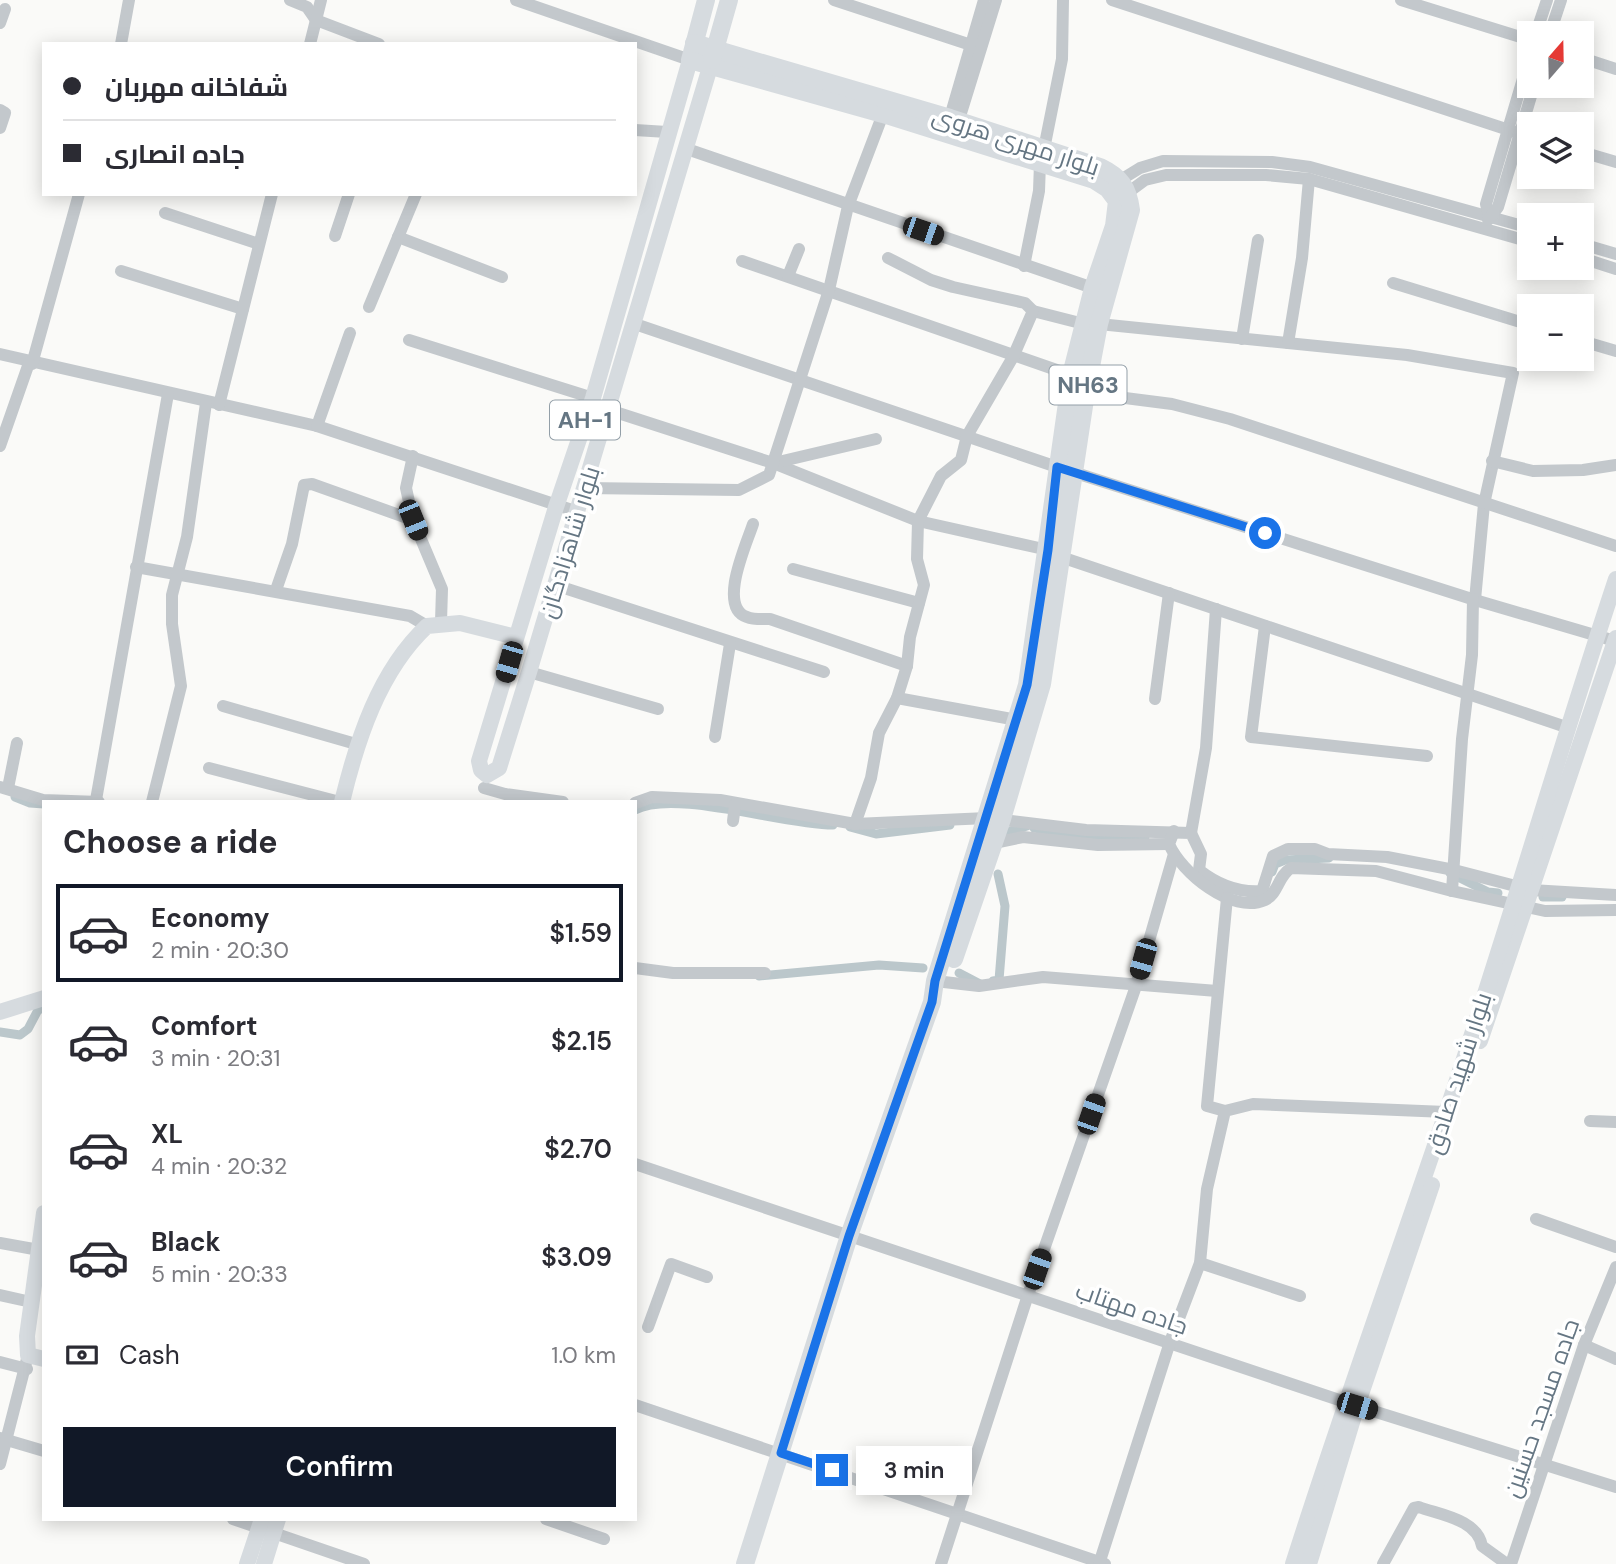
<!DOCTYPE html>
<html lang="en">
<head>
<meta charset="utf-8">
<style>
  :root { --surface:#fff; --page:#f7f7f7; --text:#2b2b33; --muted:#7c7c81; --line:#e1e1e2; --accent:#111827 }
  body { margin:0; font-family:"DM Sans",Cairo,sans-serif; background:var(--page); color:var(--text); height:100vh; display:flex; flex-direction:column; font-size:26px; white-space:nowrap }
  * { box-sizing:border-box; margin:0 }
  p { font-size:23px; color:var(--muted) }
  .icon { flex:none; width:38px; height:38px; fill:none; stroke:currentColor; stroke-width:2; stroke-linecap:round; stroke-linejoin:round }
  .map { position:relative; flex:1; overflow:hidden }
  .details { position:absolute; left:42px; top:800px; width:595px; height:721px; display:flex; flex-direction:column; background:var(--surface); border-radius:0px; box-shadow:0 4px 18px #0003 }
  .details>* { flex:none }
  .guide { position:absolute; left:42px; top:42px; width:595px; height:154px; border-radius:0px; box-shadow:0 4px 18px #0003; display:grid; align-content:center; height:154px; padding:0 21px; background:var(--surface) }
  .needle { width:46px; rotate:20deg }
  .fabs { position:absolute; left:1517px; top:21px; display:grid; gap:14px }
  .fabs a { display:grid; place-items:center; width:77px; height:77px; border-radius:0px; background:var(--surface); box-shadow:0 4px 18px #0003; font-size:35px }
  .end { position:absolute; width:32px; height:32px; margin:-16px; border:9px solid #1a73e8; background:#fff; box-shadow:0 0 0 4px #fff }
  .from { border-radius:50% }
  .bubble { position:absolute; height:49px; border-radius:0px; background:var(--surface); box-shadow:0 4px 18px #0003; font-size:23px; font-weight:600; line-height:49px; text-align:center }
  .car { position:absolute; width:21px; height:42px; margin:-21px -10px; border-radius:9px; box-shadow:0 0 5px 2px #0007; background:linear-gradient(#222 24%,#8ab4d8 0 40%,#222 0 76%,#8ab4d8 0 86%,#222 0) }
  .guide b { display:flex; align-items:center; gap:24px; height:66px; font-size:26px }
  .guide b+b { border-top:2px solid var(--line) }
  .guide i { width:18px; height:18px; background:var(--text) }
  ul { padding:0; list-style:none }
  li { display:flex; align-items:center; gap:21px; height:98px; margin:0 14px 10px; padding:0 7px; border:4px solid transparent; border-radius:0px }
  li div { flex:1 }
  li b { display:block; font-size:26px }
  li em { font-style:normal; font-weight:600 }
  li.current { border-color:var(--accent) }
  li>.icon { width:63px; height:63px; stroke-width:1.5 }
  h2 { padding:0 21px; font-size:32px; line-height:84px }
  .pay { display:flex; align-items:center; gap:18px; height:77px; padding:0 21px; font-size:26px }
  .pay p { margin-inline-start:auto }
  .primary-button { display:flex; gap:14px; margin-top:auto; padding:14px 21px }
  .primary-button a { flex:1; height:80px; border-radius:0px; background:var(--accent); color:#fff; font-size:28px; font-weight:600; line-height:80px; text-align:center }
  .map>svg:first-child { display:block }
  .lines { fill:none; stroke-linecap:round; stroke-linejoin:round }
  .canal { stroke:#bbc7cb; stroke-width:9 }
  .minor { stroke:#c3c8cc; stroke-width:12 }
  .major { stroke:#d6dbdf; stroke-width:16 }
  .highway { stroke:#d6dbdf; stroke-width:18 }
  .route { stroke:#1a73e8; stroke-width:9 }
  .labels { text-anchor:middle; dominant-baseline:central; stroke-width:7; stroke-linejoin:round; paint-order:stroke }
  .shield { fill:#fff; stroke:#939fa8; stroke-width:2 }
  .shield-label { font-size:23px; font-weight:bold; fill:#657683 }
  .street-label { font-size:24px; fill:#657683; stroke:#fff }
</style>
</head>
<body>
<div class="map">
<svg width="1616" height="1564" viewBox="0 0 1616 1564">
  <rect width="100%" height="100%" fill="#fafaf8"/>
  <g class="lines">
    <g class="canal">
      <path d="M15,797L30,803L44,804"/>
      <path d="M635,810C674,789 783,825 833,825"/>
      <path d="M850,827L876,834L950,825"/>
      <path d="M1034,828L1106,839L1145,837"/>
      <path d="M1008,832L1027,826"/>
      <path d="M1272,872L1275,864L1285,860L1329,858"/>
      <path d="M1450,873L1488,892L1498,893"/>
      <path d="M1543,897H1562"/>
      <path d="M959,973L980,984"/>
      <path d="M759,976L879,965L923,968"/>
      <path d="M993,981L999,980L1005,906L998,874"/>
      <path d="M0,1032L20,1035L28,1029L38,1010L44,1008"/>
    </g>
    <g class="minor">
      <path d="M290,0L307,7L316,20L379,44"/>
      <path d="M516,0L690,60"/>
      <path d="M834,0L971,45"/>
      <path d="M1112,0L1530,137"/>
      <path d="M1401,0L1530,40"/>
      <path d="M0,23L5,9"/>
      <path d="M1536,33L1547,0"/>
      <path d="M1550,33L1561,0"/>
      <path d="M121,44L129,0"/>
      <path d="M310,44L321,0"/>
      <path d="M1582,58L1616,69"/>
      <path d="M0,110L5,113L0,128"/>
      <path d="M948,124L984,0"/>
      <path d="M957,126L996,0"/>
      <path d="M635,130L667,132"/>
      <path d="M687,149L1093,288"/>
      <path d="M1044,149L1062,59L1063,0"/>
      <path d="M1582,152L1616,162"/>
      <path d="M1114,184L1140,168L1163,161L1272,162L1310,167L1530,228"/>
      <path d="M1122,197L1145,180L1166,175H1266L1309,179L1530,242"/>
      <path d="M165,213L259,244"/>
      <path d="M1489,216L1486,204L1530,55"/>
      <path d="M1488,220L1498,207L1534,86"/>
      <path d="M335,236L349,194"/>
      <path d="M398,237L502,277"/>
      <path d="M1582,244L1616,254"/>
      <path d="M1582,258L1616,269"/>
      <path d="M742,261L1071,375"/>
      <path d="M1024,266L1039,191L1040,163"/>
      <path d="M121,271L243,309"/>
      <path d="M788,276L799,249"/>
      <path d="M1393,283L1530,325"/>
      <path d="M369,307L416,194"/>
      <path d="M1033,311L1084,324"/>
      <path d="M635,324L1057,467L1475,600L1615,641"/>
      <path d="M1099,324L1407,355L1513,373L1484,504L1475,600"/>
      <path d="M1242,339L1258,240"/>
      <path d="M409,340L593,398"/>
      <path d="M1582,341L1616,351"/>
      <path d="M1288,343L1302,258L1309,179"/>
      <path d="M0,354L317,426L578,512"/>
      <path d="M32,364L79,194"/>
      <path d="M1086,393L1172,404L1230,419L1616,546"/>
      <path d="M219,405L272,194"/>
      <path d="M609,410L773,463L918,521L1048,550"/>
      <path d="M317,426L350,333"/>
      <path d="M0,446L29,363"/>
      <path d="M413,456L406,488L413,520L442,589L441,622"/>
      <path d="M1492,461L1533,471L1583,470L1616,465"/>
      <path d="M774,463L876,439"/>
      <path d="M585,488L739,490L769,475L829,290L848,206L883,114"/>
      <path d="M753,524C747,543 717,607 747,617C754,620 763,619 770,619L907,666"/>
      <path d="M1061,557L1566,727"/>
      <path d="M136,567L410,616L427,626"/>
      <path d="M793,569L919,603"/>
      <path d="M555,585L824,672"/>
      <path d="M276,590L292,544L304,485L312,484L413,520"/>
      <path d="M1265,626L1251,737L1427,756"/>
      <path d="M529,672L658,709"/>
      <path d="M897,698L1017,720"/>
      <path d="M1155,699L1169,593"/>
      <path d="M223,706L356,744"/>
      <path d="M715,737L730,644"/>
      <path d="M209,768L340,802"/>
      <path d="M0,787L43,800L99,802"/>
      <path d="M8,788L17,743"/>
      <path d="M484,788L505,794L563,802"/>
      <path d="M96,800L168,394"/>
      <path d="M152,802L181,686L172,624V595L187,537L206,403"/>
      <path d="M635,803L652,797L720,800L855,824L987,818L1086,830L1191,833L1201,854L1199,870C1218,885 1238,893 1262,891L1273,856L1288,849H1315L1328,854L1387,857L1454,870L1531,890L1616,895"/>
      <path d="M733,821L735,805"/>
      <path d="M855,824L871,778L879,733L897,698L907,666L910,637L924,585L917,559L918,521L941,476L961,460L967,436L1013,357L1033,311L1025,303L953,287L931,280L888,258"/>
      <path d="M1174,831L1169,844C1181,872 1232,915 1265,900C1278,894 1278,876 1291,868L1376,871L1452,891L1545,911L1616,910"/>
      <path d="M1191,833L1206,748L1216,609"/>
      <path d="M994,843L1023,837L1098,845L1169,844"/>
      <path d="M1452,891L1462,739L1472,655L1473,599"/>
      <path d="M635,968L673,973H765"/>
      <path d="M935,981L979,986L1043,977L1217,991"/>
      <path d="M1225,1111L1207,1106L1227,898"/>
      <path d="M1590,1121L1616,1122"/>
      <path d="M635,1164L1357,1406L1616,1487"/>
      <path d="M1536,1219L1616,1247"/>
      <path d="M0,1243L39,1250"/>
      <path d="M1200,1263L1300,1296"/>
      <path d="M0,1295L31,1302"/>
      <path d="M648,1327L671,1264L707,1277"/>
      <path d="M1584,1345L1616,1359"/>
      <path d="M0,1362L27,1369"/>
      <path d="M635,1405L1105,1564"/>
      <path d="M0,1438L44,1451"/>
      <path d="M0,1464L28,1355"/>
      <path d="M233,1519L364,1564"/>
      <path d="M546,1519L604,1539"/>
      <path d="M941,1564L1028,1295L1136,986L1174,854"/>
      <path d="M1099,1564L1170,1342L1200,1263L1207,1189L1225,1111L1253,1104L1446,1112"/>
      <path d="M1383,1564L1414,1508L1419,1507C1440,1515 1477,1519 1482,1546L1507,1564"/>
      <path d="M1511,1564L1584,1345L1616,1267"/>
    </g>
    <g class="major">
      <path d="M690,60L593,398L556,507L479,761L481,770L487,775L499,768L529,672L710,67"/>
      <path d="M342,802C357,740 379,671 427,626L460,623L516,637"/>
      <path d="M0,1012L44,998"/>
      <path d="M1480,1041L1616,638"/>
      <path d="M44,1213L27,1336L28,1355L44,1359"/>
      <path d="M247,1564L262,1519"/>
      <path d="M264,1564L278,1519"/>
      <path d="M1293,1564C1341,1412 1395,1264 1446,1113C1506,936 1557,757 1616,579"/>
      <path d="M1309,1564L1357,1406L1432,1185"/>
    </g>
    <g class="highway">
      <path d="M706,0L690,60L883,114L1094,180L1108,189L1117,201L1114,226L1093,288L1071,375L1027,685L935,981L932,1002L849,1236L745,1564"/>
      <path d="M694,43L950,118L1100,167C1121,177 1128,188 1131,210L1099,324L1086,393L1042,684L1002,819L954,959"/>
      <path d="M712,60L729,0"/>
    </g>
  </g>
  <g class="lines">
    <path class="route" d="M832,1470L781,1453L849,1236L932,1002L935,981L1027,685L1048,550L1057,467L1265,533"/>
  </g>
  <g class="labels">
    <g class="shield">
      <rect x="1049.5" y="365.5" width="77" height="39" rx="5"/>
      <rect x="550" y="400.5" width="70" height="39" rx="5"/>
    </g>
    <g class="shield-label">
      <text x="1088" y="385">NH63</text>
      <text x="585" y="420">AH-1</text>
    </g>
    <g class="street-label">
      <text transform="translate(1016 141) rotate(18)">بلوار مهری هروی</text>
      <text transform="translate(569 542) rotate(-73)">بلوار شاهزادگان</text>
      <text transform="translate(1458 1073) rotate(-72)">بلوار شهید صادق</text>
      <text transform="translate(1132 1308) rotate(19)">جاده مهتاب</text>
      <text transform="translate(1541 1408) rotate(-71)">جاده مسجد حسنین</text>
    </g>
  </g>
</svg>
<div class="fabs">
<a><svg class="needle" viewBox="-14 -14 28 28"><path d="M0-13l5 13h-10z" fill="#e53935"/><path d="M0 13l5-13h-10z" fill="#7c7c81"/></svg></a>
<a><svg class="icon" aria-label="layers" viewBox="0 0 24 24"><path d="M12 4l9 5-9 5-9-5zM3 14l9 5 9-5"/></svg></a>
<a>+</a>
<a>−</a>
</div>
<i class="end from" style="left:1265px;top:533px"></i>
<i class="end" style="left:832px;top:1470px"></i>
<div class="bubble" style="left:856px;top:1446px;width:116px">3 min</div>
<i class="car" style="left:923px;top:231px;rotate:109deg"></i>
<i class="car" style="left:413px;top:520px;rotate:158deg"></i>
<i class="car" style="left:509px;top:662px;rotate:196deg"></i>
<i class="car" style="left:1143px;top:959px;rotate:196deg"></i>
<i class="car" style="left:1091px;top:1114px;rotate:19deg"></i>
<i class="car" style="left:1037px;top:1269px;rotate:19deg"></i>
<i class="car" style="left:1357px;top:1406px;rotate:107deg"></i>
<div class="guide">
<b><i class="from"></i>شفاخانه مهربان</b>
<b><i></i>جاده انصاری</b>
</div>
<section class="details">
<h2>Choose a ride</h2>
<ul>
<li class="current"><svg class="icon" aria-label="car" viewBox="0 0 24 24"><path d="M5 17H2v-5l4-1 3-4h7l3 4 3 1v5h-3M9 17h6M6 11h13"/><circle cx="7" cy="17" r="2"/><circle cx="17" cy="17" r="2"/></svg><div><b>Economy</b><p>2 min · 20:30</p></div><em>$1.59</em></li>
<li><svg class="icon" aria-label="car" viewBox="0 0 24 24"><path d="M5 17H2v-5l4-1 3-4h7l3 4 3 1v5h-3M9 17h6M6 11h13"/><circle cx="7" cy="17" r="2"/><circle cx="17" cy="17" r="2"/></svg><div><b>Comfort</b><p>3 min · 20:31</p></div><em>$2.15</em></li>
<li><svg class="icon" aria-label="car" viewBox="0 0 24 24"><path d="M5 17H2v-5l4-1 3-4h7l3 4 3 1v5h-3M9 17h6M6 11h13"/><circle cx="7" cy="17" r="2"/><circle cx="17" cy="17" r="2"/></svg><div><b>XL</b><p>4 min · 20:32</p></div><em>$2.70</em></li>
<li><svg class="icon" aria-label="car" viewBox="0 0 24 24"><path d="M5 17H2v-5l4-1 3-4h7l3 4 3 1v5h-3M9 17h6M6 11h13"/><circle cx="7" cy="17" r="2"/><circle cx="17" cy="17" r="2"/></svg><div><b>Black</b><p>5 min · 20:33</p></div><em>$3.09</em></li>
</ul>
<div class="pay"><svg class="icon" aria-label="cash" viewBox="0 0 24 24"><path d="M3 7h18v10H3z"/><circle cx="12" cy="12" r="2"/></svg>Cash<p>1.0 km</p></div>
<div class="primary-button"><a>Confirm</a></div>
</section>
</div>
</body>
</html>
